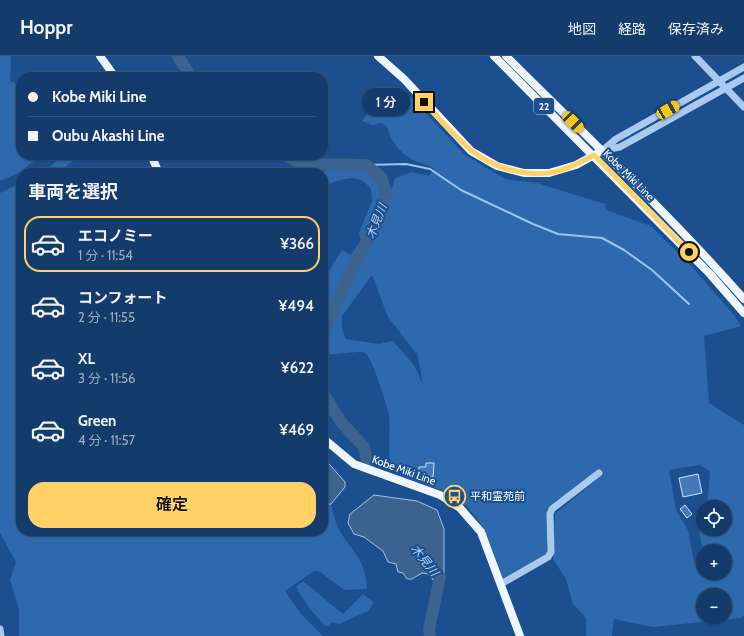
<!DOCTYPE html>
<html lang="ja">
<head>
<meta charset="utf-8">
<style>
  :root { --surface:#143b6b; --page:#1d4271; --text:#f1f3f6; --muted:#9dadc1; --line:#33557e; --accent:#ffd166 }
  body { margin:0; font-family:Cabin,"Noto Sans JP",sans-serif; background:var(--page); color:var(--text); height:100vh; display:flex; flex-direction:column; font-size:15px; white-space:nowrap }
  * { box-sizing:border-box; margin:0 }
  p { font-size:13px; color:var(--muted) }
  .icon { flex:none; width:22px; height:22px; fill:none; stroke:currentColor; stroke-width:2; stroke-linecap:round; stroke-linejoin:round }
  .map { position:relative; flex:1; overflow:hidden }
  .details { position:absolute; left:16px; top:112px; width:312px; height:368px; display:flex; flex-direction:column; background:var(--surface); border-radius:16px; box-shadow:0 1px 3px #0004,0 0 0 1px var(--line) }
  .details>* { flex:none }
  .banner { position:absolute; left:16px; top:16px; width:312px; height:88px; border-radius:16px; box-shadow:0 1px 3px #0004,0 0 0 1px var(--line); display:grid; align-content:center; height:88px; padding:0 12px; background:var(--surface) }
  .controls { position:absolute; left:696px; top:444px; display:grid; gap:8px }
  .controls a { display:grid; place-items:center; width:36px; height:36px; border-radius:50%; background:var(--surface); box-shadow:0 1px 3px #0004,0 0 0 1px var(--line); font-size:20px }
  .end { position:absolute; width:18px; height:18px; margin:-9px; border:5px solid #ffd166; background:#111; box-shadow:0 0 0 2px #111 }
  .from { border-radius:50% }
  .bubble { position:absolute; height:28px; border-radius:14px; background:var(--surface); box-shadow:0 1px 3px #0004,0 0 0 1px var(--line); font-size:13px; font-weight:600; line-height:28px; text-align:center }
  .car { position:absolute; width:12px; height:24px; margin:-12px -6px; border-radius:5px; box-shadow:0 0 3px 1px #0007; background:linear-gradient(#f5c518 24%,#345 0 40%,#f5c518 0 76%,#345 0 86%,#f5c518 0) }
  .banner b { display:flex; align-items:center; gap:14px; height:38px; font-size:15px }
  .banner b+b { border-top:1px solid var(--line) }
  .banner i { width:10px; height:10px; background:var(--text) }
  ul { padding:0; list-style:none }
  li { display:flex; align-items:center; gap:12px; height:56px; margin:0 8px 6px; padding:0 4px; border:2px solid transparent; border-radius:16px }
  li div { flex:1 }
  li b { display:block; font-size:15px }
  li em { font-style:normal; font-weight:600 }
  li.active { border-color:var(--accent) }
  li>.icon { width:36px; height:36px; stroke-width:1.5 }
  h2 { padding:0 12px; font-size:18px; line-height:48px }
  .button { display:flex; gap:8px; margin-top:auto; padding:8px 12px }
  .button a { flex:1; height:46px; border-radius:16px; background:var(--accent); color:#111; font-size:16px; font-weight:600; line-height:46px; text-align:center }
  header { display:flex; align-items:center; gap:24px; box-sizing:border-box; height:56px; padding:0 20px; background:var(--surface); border-bottom:1px solid var(--line) }
  header strong { font-size:19px }
  nav { display:flex; gap:22px; margin-inline-start:auto; font-size:14px }
  .map>svg:first-child { display:block }
  .green { fill:#2e69ad; fill-rule:evenodd }
  .water { fill:#3c6290; stroke:#9cc4f0 }
  .lines { fill:none; stroke-linecap:round; stroke-linejoin:round }
  .stream { stroke:#9cc4f0; stroke-width:2 }
  .river { stroke:#3c6290; stroke-width:12 }
  .building { fill:#4478b7; stroke:#cfe3fa }
  .minor { stroke:#a9c9ee; stroke-width:7 }
  .major { stroke:#f0f6ff; stroke-width:8 }
  .route { stroke:#ffd166; stroke-width:5 }
  .labels { text-anchor:middle; dominant-baseline:central; stroke-width:4; stroke-linejoin:round; paint-order:stroke }
  .shield { fill:#1b4f8f; stroke:#bbcadd; stroke-width:1 }
  .shield-label { font-size:10px; font-weight:bold; fill:#fff }
  .street-label { font-size:11px; fill:#fff; stroke:#1b4f8f }
  .poi-label { font-size:11px; fill:#fff; stroke:#1b4f8f; text-anchor:start }
  .water-label { font-size:12px; font-style:italic; fill:#b5d3f5; stroke:#1b4f8f }
</style>
</head>
<body>
<header>
<strong>Hoppr</strong>
<nav><a>地図</a><a>経路</a><a>保存済み</a></nav>
</header>
<div class="map">
<svg width="744" height="580" viewBox="0 0 744 580">
  <rect width="100%" height="100%" fill="#1b4f8f"/>
  <g class="green">
    <path d="M0,0H11L10,25L21,30V99H42L18,117L0,125Z"/>
    <path d="M402,32L465,99L505,123L537,127L605,148L606,154L651,170L694,213L734,259L741,270L704,280L709,347L744,369V559L741,562L653,571L614,563L612,580H586V562L573,548L566,523L553,503L555,458L604,418L601,413L547,454V499L503,523C494,497 485,466 463,447C446,433 420,427 400,420V416L391,409C387,393 391,376 389,359C387,350 373,304 366,298C364,296 361,296 358,296L323,299V224L342,194L351,199L361,184L359,177L372,145L371,133C357,115 342,124 323,130V117H320C334,110 362,110 376,120C379,122 380,128 381,131L392,132L395,122L412,116L429,120L434,112C416,105 404,103 393,85C387,78 392,74 382,67L372,69L362,65C373,51 383,33 402,32ZM372,219L388,261L416,297L417,296L423,329L414,309L393,285L379,288L346,283L342,273V260ZM700,409L710,415L707,451H725V473H703V463L699,473L703,499V495H725V502L730,503L725,508V517H703V512L694,506L688,474L676,454L669,414ZM703,539H725V561H703Z"/>
    <path d="M63,99H84L68,108L65,117H43Z"/>
    <path d="M21,127V475H323V449L331,448C333,457 336,469 341,477C355,499 366,505 367,533L344,534L319,515H314L285,535L301,558L323,580H19V553L10,524L16,506L0,477V137Z"/>
    <path d="M303,525L343,558L363,538L374,547L368,555L339,568L332,566L328,570H325L309,552L296,531Z"/>
  </g>
  <g class="water">
    <path d="M323,401L345,426V431L331,448L323,449Z"/>
    <path d="M374,439L417,445L437,454L444,473V522L433,524L429,518L422,517L412,523H407L403,517L398,516L396,508L388,506L383,495L364,481L354,478L348,467L350,458Z"/>
  </g>
  <g class="lines">
    <path class="stream" d="M366,109L406,108L430,113L461,134L533,168L558,178L602,182L624,194L652,214L689,248"/>
    <g class="river">
      <path d="M178,0L191,21"/>
      <path d="M285,99L302,108L366,109L381,121L386,137L385,147L380,161L348,221L323,277"/>
      <path d="M323,337L341,366L364,391L368,408"/>
      <path d="M430,580L429,573L440,521L431,509"/>
    </g>
  </g>
  <g class="building">
    <path d="M426,407H434L433,421H419V411H426Z"/>
    <path d="M698,418L702,437L683,441L679,422Z"/>
    <path d="M685,449L692,458L687,462L680,453Z"/>
  </g>
  <g class="lines">
    <g class="minor">
      <path d="M695,0L744,51"/>
      <path d="M603,94L616,83L744,11"/>
      <path d="M605,94L620,91L744,22"/>
      <path d="M501,528L548,501L551,496L550,458L552,453L599,417"/>
      <path d="M0,573L1,580"/>
    </g>
    <g class="major">
      <path d="M100,0L115,21"/>
      <path d="M378,0L404,23L471,95L497,110L524,117H549L576,109L598,97"/>
      <path d="M494,0L710,218L744,257"/>
      <path d="M506,0C586,80 669,158 744,243"/>
      <path d="M151,99L159,117"/>
      <path d="M323,382L354,408L440,439L460,452L481,476L520,580"/>
    </g>
  </g>
  <g class="lines">
    <path class="route" d="M424,46C439,62 454,80 471,94C491,111 522,120 548,117C564,115 580,107 594,99L689,196"/>
  </g>
  <defs>
    <symbol id="bus-ring" viewBox="-11 -11 22 22"><circle r="9.5" fill="#1b4f8f" stroke="#ffd166" stroke-width="1.5"/><path d="M-5-6H5V4H4V6H2V4H-2V6H-4V4H-5ZM-3.5-4V0h7V-4ZM-3.5 1.2v1.5H-2V1.2ZM2 1.2v1.5H3.5V1.2Z" fill="#ffd166"/></symbol>
  </defs>
  <g fill-rule="evenodd">
    <use href="#bus-ring" x="442" y="428" width="25" height="25"/>
  </g>
  <g class="labels">
    <rect class="shield" x="534" y="42" width="20" height="16" rx="3"/>
    <g class="shield-label">
      <text x="544" y="50">22</text>
    </g>
    <g class="street-label">
      <text transform="translate(629 119) rotate(45)">Kobe Miki Line</text>
      <text transform="translate(404 414) rotate(20)">Kobe Miki Line</text>
    </g>
    <g class="poi-label">
      <text x="470" y="440">平和霊苑前</text>
    </g>
    <g class="water-label">
      <text transform="translate(376 165) rotate(-68)">木見川</text>
      <text transform="translate(425 504) rotate(52)">木見川</text>
    </g>
  </g>
</svg>
<div class="controls">
<a><svg class="icon" aria-label="locate" viewBox="0 0 24 24"><circle cx="12" cy="12" r="6"/><path d="M12 2v4M12 18v4M2 12h4M18 12h4"/></svg></a>
<a>+</a>
<a>−</a>
</div>
<i class="end from" style="left:689px;top:196px"></i>
<i class="end" style="left:424px;top:46px"></i>
<div class="bubble" style="left:362px;top:32px;width:48px">1 分</div>
<i class="car" style="left:668px;top:54px;rotate:60deg"></i>
<i class="car" style="left:573px;top:66px;rotate:135deg"></i>
<div class="banner">
<b><i class="from"></i>Kobe Miki Line</b>
<b><i></i>Oubu Akashi Line</b>
</div>
<section class="details">
<h2>車両を選択</h2>
<ul>
<li class="active"><svg class="icon" aria-label="car" viewBox="0 0 24 24"><path d="M5 17H2v-5l4-1 3-4h7l3 4 3 1v5h-3M9 17h6M6 11h13"/><circle cx="7" cy="17" r="2"/><circle cx="17" cy="17" r="2"/></svg><div><b>エコノミー</b><p>1 分 · 11:54</p></div><em>¥366</em></li>
<li><svg class="icon" aria-label="car" viewBox="0 0 24 24"><path d="M5 17H2v-5l4-1 3-4h7l3 4 3 1v5h-3M9 17h6M6 11h13"/><circle cx="7" cy="17" r="2"/><circle cx="17" cy="17" r="2"/></svg><div><b>コンフォート</b><p>2 分 · 11:55</p></div><em>¥494</em></li>
<li><svg class="icon" aria-label="car" viewBox="0 0 24 24"><path d="M5 17H2v-5l4-1 3-4h7l3 4 3 1v5h-3M9 17h6M6 11h13"/><circle cx="7" cy="17" r="2"/><circle cx="17" cy="17" r="2"/></svg><div><b>XL</b><p>3 分 · 11:56</p></div><em>¥622</em></li>
<li><svg class="icon" aria-label="car" viewBox="0 0 24 24"><path d="M5 17H2v-5l4-1 3-4h7l3 4 3 1v5h-3M9 17h6M6 11h13"/><circle cx="7" cy="17" r="2"/><circle cx="17" cy="17" r="2"/></svg><div><b>Green</b><p>4 分 · 11:57</p></div><em>¥469</em></li>
</ul>
<div class="button"><a>確定</a></div>
</section>
</div>
</body>
</html>
